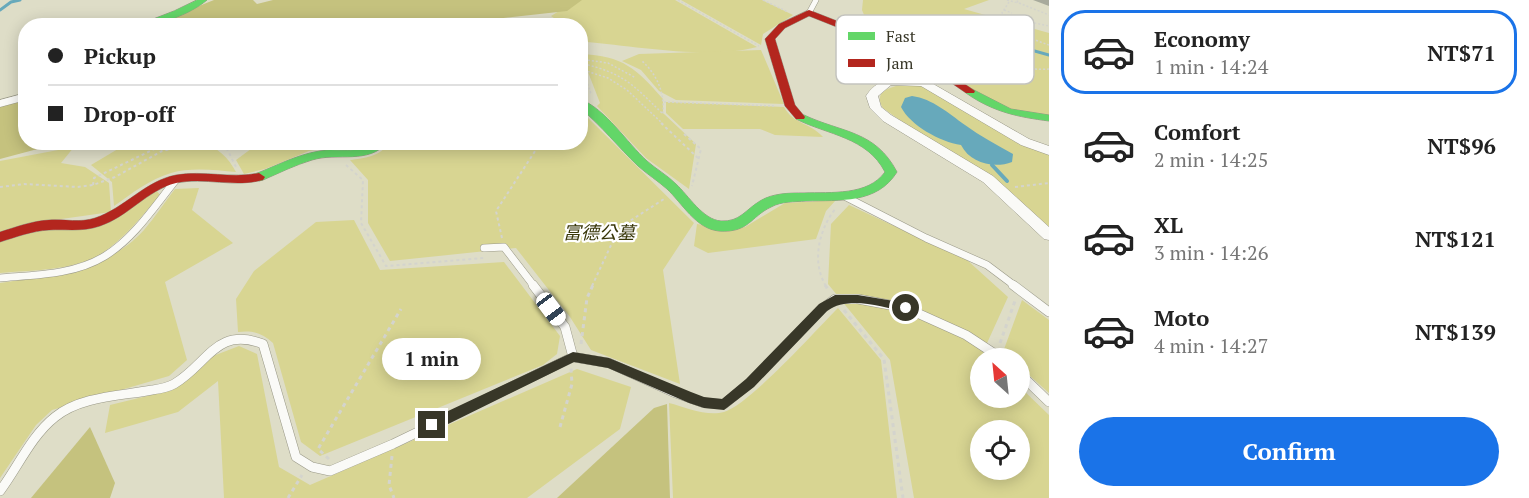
<!DOCTYPE html>
<html lang="en">
<head>
<meta charset="utf-8">
<style>
  :root { --surface:#fff; --page:#f6f6f6; --text:#222; --muted:#767676; --line:#e0e0e0; --accent:#1a73e8 }
  body { margin:0; font-family:"PT Serif","Noto Sans TC",serif; background:var(--page); color:var(--text); height:100vh; display:flex; flex-direction:column; font-size:22px; white-space:nowrap }
  * { box-sizing:border-box; margin:0 }
  p { font-size:20px; color:var(--muted) }
  .icon { flex:none; width:33px; height:33px; fill:none; stroke:currentColor; stroke-width:2; stroke-linecap:round; stroke-linejoin:round }
  .map { position:relative; flex:1; overflow:hidden }
  .side { display:flex; flex-direction:column; background:var(--surface); width:480px }
  .side>* { flex:none }
  .top-card { position:absolute; left:18px; top:18px; width:570px; height:132px; border-radius:24px; box-shadow:0 3px 15px #0003; display:grid; align-content:center; height:132px; padding:0 30px; background:var(--surface) }
  .needle { width:39px; rotate:333deg }
  .tools { position:absolute; left:970px; top:348px; display:grid; gap:12px }
  .tools a { display:grid; place-items:center; width:60px; height:60px; border-radius:50%; background:var(--surface); box-shadow:0 3px 15px #0003; font-size:30px }
  .end { position:absolute; width:27px; height:27px; margin:-14px; border:8px solid #383728; background:#fff; box-shadow:0 0 0 3px #fff }
  .from { border-radius:50% }
  .bubble { position:absolute; height:42px; border-radius:21px; background:var(--surface); box-shadow:0 3px 15px #0003; font-size:20px; font-weight:800; line-height:42px; text-align:center }
  .car { position:absolute; width:18px; height:36px; margin:-18px -9px; border-radius:8px; box-shadow:0 0 4px 2px #0007; background:linear-gradient(#fff 24%,#345 0 40%,#fff 0 76%,#345 0 86%,#fff 0) }
  .top-card b { display:flex; align-items:center; gap:21px; height:57px; font-size:22px }
  .top-card b+b { border-top:2px solid var(--line) }
  .top-card i { width:15px; height:15px; background:var(--text) }
  ul { padding:10px 0 0; list-style:none }
  li { display:flex; align-items:center; gap:18px; height:84px; margin:0 12px 9px; padding:0 18px; border:3px solid transparent; border-radius:24px }
  li div { flex:1 }
  li b { display:block; font-size:22px }
  li em { font-style:normal; font-weight:800 }
  li.on { border-color:var(--accent) }
  li>.icon { width:54px; height:54px; stroke-width:1.5 }
  .primary-button { display:flex; gap:12px; margin-top:auto; padding:12px 30px }
  .primary-button a { flex:1; height:69px; border-radius:36px; background:var(--accent); color:#fff; font-size:24px; font-weight:800; line-height:69px; text-align:center }
  main { display:flex; flex:1; min-height:0 }
  .map>svg:first-child { display:block }
  .green { fill:#d8d592; fill-rule:evenodd }
  .forest { fill:#c5c27e }
  .water { fill:#67a9bb }
  .lines { fill:none; stroke-linecap:round; stroke-linejoin:round }
  .stream-far1 { stroke:#67a9bb; stroke-width:3 }
  .stream { stroke:#67a9bb; stroke-width:4 }
  .lane-far2-casing { stroke:#999887; stroke-width:6 }
  .lane-far1-casing { stroke:#999887; stroke-width:8 }
  .lane-casing { stroke:#999887; stroke-width:10 }
  .street-casing { stroke:#999887; stroke-width:1 }
  .fast-casing { stroke:#999887; stroke-width:1 }
  .jam-casing { stroke:#999887; stroke-width:1 }
  .path-far2 { stroke:#d4d4cd; stroke-width:1.5; stroke-dasharray:2 2; stroke-linecap:butt }
  .path-far1 { stroke:#d4d4cd; stroke-width:2; stroke-dasharray:3 3; stroke-linecap:butt }
  .path { stroke:#d4d4cd; stroke-width:3; stroke-dasharray:4 4; stroke-linecap:butt }
  .lane-far2 { stroke:#fafaf7; stroke-width:5 }
  .lane-far1 { stroke:#fafaf7; stroke-width:7 }
  .lane { stroke:#fafaf7; stroke-width:9 }
  .street { fill:#fafaf7; fill-rule:evenodd }
  .fast { fill:#63d668; fill-rule:evenodd }
  .jam { fill:#b3261e; fill-rule:evenodd }
  .wall { fill:#a8aa9c }
  .route { fill:#383728 }
  .labels { text-anchor:middle; dominant-baseline:central; stroke-width:4.5; stroke-linejoin:round; paint-order:stroke }
  .park-label { font-size:18px; font-style:italic; fill:#383608; stroke:#fff }
  .key { fill:#fff; stroke:#c3c3be; stroke-width:1.5 }
  .key-label { font-size:16px; fill:#383728 }
</style>
</head>
<body>
<main>
<div class="map">
<svg width="1049" height="498" viewBox="0 0 1049 498">
  <rect width="100%" height="100%" fill="#deddc7"/>
  <g class="green">
    <path d="M577,0H675L757,47C709,60 636,46 586,42L581,38L580,26L564,25L551,16Z"/>
    <path d="M681,0H762L793,15L763,34L761,45Z"/>
    <path d="M863,0H989L964,9L1049,33V116L1008,109L982,97L944,67L919,53L872,34L862,10Z"/>
    <path d="M457,19L530,21L534,25L440,26Z"/>
    <path d="M761,50L784,104L676,100L659,91L641,70L622,61L639,54Z"/>
    <path d="M581,54C623,56 636,68 663,99V113L696,144L689,189L646,158L597,106L600,103Z"/>
    <path d="M899,85H920L1021,144L1049,154V228L883,108C874,94 885,89 899,85Z"/>
    <path d="M666,102L784,107C793,124 811,123 823,137L775,135L760,129H683L666,113Z"/>
    <path d="M581,111L694,223L663,270L680,384L591,350L570,317L516,248L390,261L368,223V180L350,160C364,158 380,157 389,143L580,142Z"/>
    <path d="M202,142C218,148 228,157 236,172C215,170 191,167 171,173C150,179 131,194 114,206L112,182L91,165L128,143Z"/>
    <path d="M259,143H376L358,151L336,146L309,151L265,169L244,174L236,160Z"/>
    <path d="M74,147L61,163L85,167L109,183L111,212L26,224L0,232V161Z"/>
    <path d="M199,188L192,210L233,243L165,282L187,360L169,376L52,410L36,425L0,478V283C52,275 107,271 144,230C155,217 165,202 175,189Z"/>
    <path d="M157,191L160,195C143,215 124,239 101,254C73,271 31,270 0,273V241L43,230H74Z"/>
    <path d="M836,200L826,211L816,239L708,253L694,246L697,224L732,230L745,227L785,203Z"/>
    <path d="M849,205L967,260L1008,297L983,352L990,358H981V398H1020V387L1049,415V498H914L890,360L828,284L831,224ZM981,430H1020V470H981Z"/>
    <path d="M354,220L380,270L504,262L560,336L557,354L543,365L320,456L301,442L273,343C262,333 253,330 238,332L236,299L254,271L316,222Z"/>
    <path d="M1022,300L1049,320V393L1020,367V358H1011L1003,352Z"/>
    <path d="M838,308L881,360L897,498H673L669,403C685,407 707,417 724,412C750,404 815,331 838,308Z"/>
    <path d="M239,346L257,354L279,467L310,485L577,369L631,387L620,429L527,498H224L218,381L178,412L105,433L110,405L172,390L213,356Z"/>
  </g>
  <g class="forest">
    <path d="M214,0H253L257,4L273,0H582L567,11L441,25L149,26Z"/>
    <path d="M25,98L26,142L60,143L0,159V107Z"/>
    <path d="M667,404L670,498H557L654,408Z"/>
    <path d="M90,427L115,483L110,498H31Z"/>
  </g>
  <path class="water" d="M912,96C933,99 948,113 965,125C980,136 997,145 1013,154L1012,162C994,169 970,163 961,145C940,142 910,125 901,107L905,98Z"/>
  <g class="lines">
    <g class="stream-far1">
      <path d="M0,10L11,2L20,0"/>
      <path d="M953,25L963,29"/>
      <path d="M1017,46L1049,55"/>
    </g>
    <path class="stream" d="M992,165L1007,181"/>
    <defs>
      <path id="lane-far2" d="M809,13L816,0"/>
      <g id="lane-far1">
        <path d="M846,197L926,238L987,265L1015,286"/>
        <path d="M484,248L504,247L534,286"/>
        <path d="M0,278C35,275 74,275 105,256C134,238 154,207 175,181"/>
      </g>
      <g id="lane">
        <path d="M533,285L565,327L573,357"/>
        <path d="M1013,285L1049,312"/>
        <path d="M1020,374L1049,402"/>
        <path d="M0,491C18,467 31,436 55,417C81,396 121,396 152,390C159,389 167,388 174,384C208,364 216,326 263,344L296,457L312,467L330,471L393,444L573,357L609,363L673,392L704,403L724,404L750,383L823,308L835,299H858L906,308L966,335L1001,358"/>
      </g>
      <g id="street">
        <path d="M910,77L928,81L1029,139L1049,146V155L1021,145L921,86L891,85L878,96L881,107L891,115L993,176L1049,227V240L1044,239L983,182L883,121L870,108L866,96C876,80 892,77 910,77Z"/>
        <path d="M26,93V100L0,107V100Z"/>
      </g>
      <g id="fast">
        <path d="M197,0H207C189,15 158,26 135,26L174,11Z"/>
        <path d="M970,88L1011,109L1049,115V121C1018,117 993,112 966,93L965,91Z"/>
        <path d="M580,99C606,109 627,143 647,161C656,169 667,175 676,184C688,195 703,220 721,221C740,222 745,210 760,201C773,193 789,193 804,193C831,192 868,196 885,172C867,137 828,135 796,119V115H804C842,133 875,130 897,172C877,204 840,200 806,201C794,202 782,201 771,207C750,217 749,233 719,231C696,229 682,203 667,189C658,181 647,174 638,166C618,147 602,126 580,108Z"/>
        <path d="M375,142H388C368,165 338,152 312,160C295,165 279,173 263,180L259,181L253,177L255,174C279,165 303,151 330,150C346,150 362,153 375,142Z"/>
      </g>
      <g id="jam">
        <path d="M809,10L921,54L975,91L974,93H966L915,58L809,16L785,28L775,39L795,105L805,117L804,119H796L785,106L765,39L779,24Z"/>
        <path d="M259,173L265,177L263,180C234,188 205,177 176,183C147,190 128,217 100,226C83,232 67,229 49,230C32,231 16,237 0,242V232C16,227 32,221 49,220C65,219 80,223 95,218C125,208 145,181 176,175C204,170 231,179 259,173Z"/>
      </g>
    </defs>
    <use href="#lane-far2" class="lane-far2-casing"/>
    <use href="#lane-far1" class="lane-far1-casing"/>
    <use href="#lane" class="lane-casing"/>
    <use href="#street" class="street-casing"/>
    <use href="#fast" class="fast-casing"/>
    <use href="#jam" class="jam-casing"/>
    <g class="path-far2">
      <path d="M678,0L759,46"/>
      <path d="M763,0L788,12"/>
      <path d="M1007,0L1018,3L1017,0"/>
      <path d="M1009,2L1002,13L1010,19L1019,21"/>
      <path d="M1019,3L1049,15"/>
      <path d="M1004,10L1012,13"/>
      <path d="M532,21L537,26"/>
      <path d="M933,27L950,32L953,37L937,40L923,32L926,28Z"/>
      <path d="M1014,32L1020,20L1049,26"/>
      <path d="M973,37L950,32L938,37C948,49 962,51 977,49"/>
      <path d="M1049,45C1024,37 993,18 971,40C983,63 1026,71 1049,69"/>
      <path d="M580,59L608,63L636,78"/>
      <path d="M580,61L591,94"/>
      <path d="M580,63C624,73 632,84 663,114C665,93 657,74 641,60"/>
      <path d="M580,69L608,78L627,90L663,124"/>
      <path d="M664,102L775,106"/>
    </g>
    <g class="path-far1">
      <path d="M661,123L698,158"/>
      <path d="M684,134L701,149L692,186"/>
      <path d="M227,142V149L237,169"/>
      <path d="M346,165L363,180L361,223L386,266L484,258"/>
      <path d="M93,185L94,178L169,142"/>
      <path d="M0,187L24,184L77,187L93,185L115,177L162,151L200,142"/>
      <path d="M1015,187L1049,183"/>
      <path d="M502,238L496,211L541,142"/>
      <path d="M592,286L619,228L664,199"/>
      <path d="M826,286C811,262 819,229 836,208"/>
    </g>
    <g class="path">
      <path d="M825,285L829,291"/>
      <path d="M844,310L884,359L903,498"/>
      <path d="M1000,343L1015,301"/>
      <path d="M581,344L587,298L593,285"/>
      <path d="M560,427L572,384L571,368"/>
      <path d="M392,456L389,485L394,498"/>
      <path d="M329,459L318,449L401,309"/>
      <path d="M288,498L302,475"/>
    </g>
    <use href="#lane-far2" class="lane-far2"/>
    <use href="#lane-far1" class="lane-far1"/>
    <use href="#lane" class="lane"/>
    <use href="#street" class="street"/>
    <use href="#fast" class="fast"/>
    <use href="#jam" class="jam"/>
  </g>
  <path class="wall" d="M1033,0H1049V6Z"/>
  <path class="route" d="M835,295H858L906,303L912,308L906,312C881,307 849,295 827,311L754,387L724,410L704,408L689,403L608,368L574,362L436,430H427L425,425L427,421L573,352L609,358L691,392L704,397L722,399L746,379L819,304Z"/>
  <g class="labels">
    <g class="park-label">
      <text x="599" y="232">富德公墓</text>
    </g>
  </g>
  <rect x="836" y="15" width="198" height="69" rx="9" class="key"/>
  <rect x="848" y="32" width="27" height="8" fill="#63d668"/>
  <rect x="848" y="59" width="27" height="8" fill="#b3261e"/>
  <g class="key-label">
    <text x="886" y="42">Fast</text>
    <text x="886" y="69">Jam</text>
  </g>
</svg>
<div class="tools">
<a><svg class="needle" viewBox="-14 -14 28 28"><path d="M0-13l5 13h-10z" fill="#e53935"/><path d="M0 13l5-13h-10z" fill="#767676"/></svg></a>
<a><svg class="icon" aria-label="locate" viewBox="0 0 24 24"><circle cx="12" cy="12" r="6"/><path d="M12 2v4M12 18v4M2 12h4M18 12h4"/></svg></a>
</div>
<i class="end from" style="left:906px;top:308px"></i>
<i class="end" style="left:432px;top:425px"></i>
<div class="bubble" style="left:382px;top:338px;width:99px">1 min</div>
<i class="car" style="left:551px;top:309px;rotate:143deg"></i>
<div class="top-card">
<b><i class="from"></i>Pickup</b>
<b><i></i>Drop-off</b>
</div>
</div>
<section class="side">
<ul>
<li class="on"><svg class="icon" aria-label="car" viewBox="0 0 24 24"><path d="M5 17H2v-5l4-1 3-4h7l3 4 3 1v5h-3M9 17h6M6 11h13"/><circle cx="7" cy="17" r="2"/><circle cx="17" cy="17" r="2"/></svg><div><b>Economy</b><p>1 min · 14:24</p></div><em>NT$71</em></li>
<li><svg class="icon" aria-label="car" viewBox="0 0 24 24"><path d="M5 17H2v-5l4-1 3-4h7l3 4 3 1v5h-3M9 17h6M6 11h13"/><circle cx="7" cy="17" r="2"/><circle cx="17" cy="17" r="2"/></svg><div><b>Comfort</b><p>2 min · 14:25</p></div><em>NT$96</em></li>
<li><svg class="icon" aria-label="car" viewBox="0 0 24 24"><path d="M5 17H2v-5l4-1 3-4h7l3 4 3 1v5h-3M9 17h6M6 11h13"/><circle cx="7" cy="17" r="2"/><circle cx="17" cy="17" r="2"/></svg><div><b>XL</b><p>3 min · 14:26</p></div><em>NT$121</em></li>
<li><svg class="icon" aria-label="car" viewBox="0 0 24 24"><path d="M5 17H2v-5l4-1 3-4h7l3 4 3 1v5h-3M9 17h6M6 11h13"/><circle cx="7" cy="17" r="2"/><circle cx="17" cy="17" r="2"/></svg><div><b>Moto</b><p>4 min · 14:27</p></div><em>NT$139</em></li>
</ul>
<div class="primary-button"><a>Confirm</a></div>
</section>
</main>
</body>
</html>
